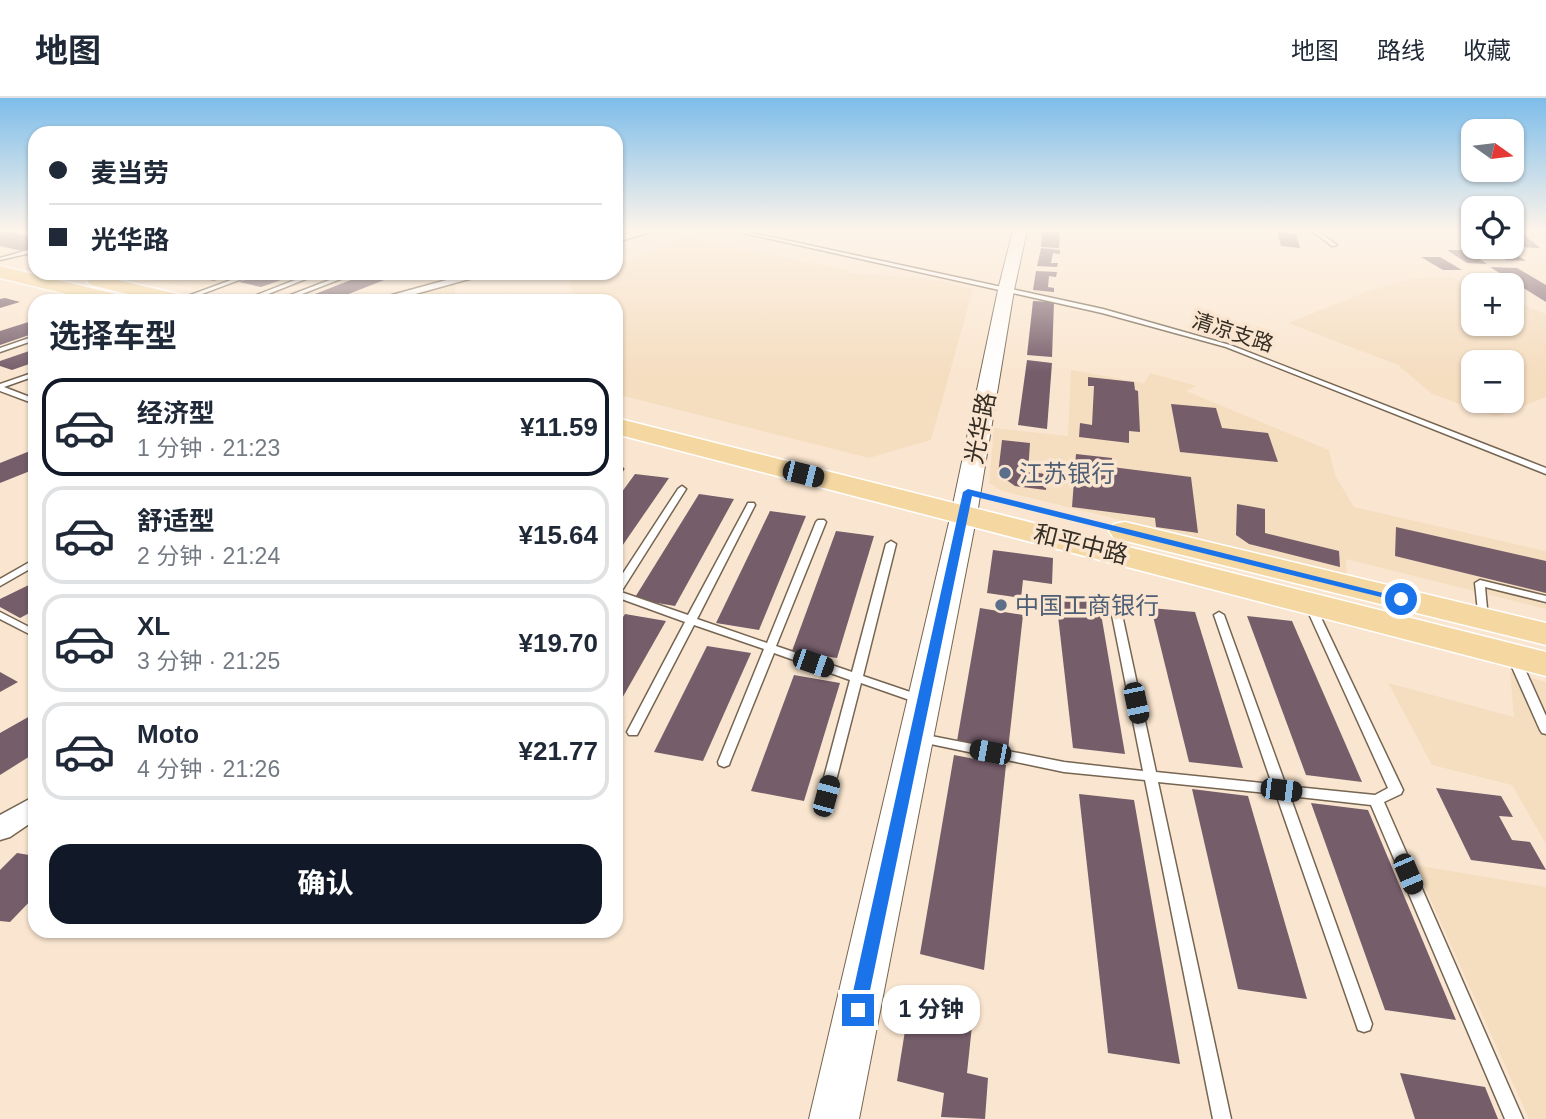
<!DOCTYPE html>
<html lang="zh">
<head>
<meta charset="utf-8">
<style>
  :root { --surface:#fff; --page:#f2f2f3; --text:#1f2937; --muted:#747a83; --line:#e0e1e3; --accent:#111827 }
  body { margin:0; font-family:Helvetica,"Noto Sans SC",sans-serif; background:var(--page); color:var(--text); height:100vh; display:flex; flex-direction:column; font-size:26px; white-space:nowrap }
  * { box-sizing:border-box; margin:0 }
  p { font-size:23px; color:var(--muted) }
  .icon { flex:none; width:38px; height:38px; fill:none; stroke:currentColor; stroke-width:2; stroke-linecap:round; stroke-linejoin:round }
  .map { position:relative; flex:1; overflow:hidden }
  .side { position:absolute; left:28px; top:196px; width:595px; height:644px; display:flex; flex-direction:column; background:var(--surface); border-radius:21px; box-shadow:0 2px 5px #0004 }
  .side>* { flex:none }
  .guide { position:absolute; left:28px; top:28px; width:595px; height:154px; border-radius:21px; box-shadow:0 2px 5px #0004; display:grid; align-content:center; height:154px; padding:0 21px; background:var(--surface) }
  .needle { width:46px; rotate:104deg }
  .fabs { position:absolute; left:1461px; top:21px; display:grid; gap:14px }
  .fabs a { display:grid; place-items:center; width:63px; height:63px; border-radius:14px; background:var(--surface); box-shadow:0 2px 5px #0004; font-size:35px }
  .end { position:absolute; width:32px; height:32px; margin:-16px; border:9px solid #1a73e8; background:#fff; box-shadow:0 0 0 4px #fff }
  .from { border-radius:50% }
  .bubble { position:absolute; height:49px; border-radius:21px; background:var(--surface); box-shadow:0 2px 5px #0004; font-size:23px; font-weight:700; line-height:49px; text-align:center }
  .car { position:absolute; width:21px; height:42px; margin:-21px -10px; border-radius:9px; box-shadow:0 0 5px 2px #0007; background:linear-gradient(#222 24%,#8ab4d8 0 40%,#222 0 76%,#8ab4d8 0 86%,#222 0) }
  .guide b { display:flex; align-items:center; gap:24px; height:66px; font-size:26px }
  .guide b+b { border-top:2px solid var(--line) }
  .guide i { width:18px; height:18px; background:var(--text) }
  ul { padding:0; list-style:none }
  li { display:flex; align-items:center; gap:21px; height:98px; margin:0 14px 10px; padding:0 7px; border:4px solid var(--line); border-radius:21px }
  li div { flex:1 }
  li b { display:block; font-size:26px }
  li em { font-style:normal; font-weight:700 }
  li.on { border-color:var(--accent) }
  li>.icon { width:63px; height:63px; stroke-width:1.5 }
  h2 { padding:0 21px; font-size:32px; line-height:84px }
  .action { display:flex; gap:14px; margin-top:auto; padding:14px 21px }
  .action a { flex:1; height:80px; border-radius:21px; background:var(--accent); color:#fff; font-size:28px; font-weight:700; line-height:80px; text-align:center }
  header { display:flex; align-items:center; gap:42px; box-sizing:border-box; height:98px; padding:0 35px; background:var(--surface); border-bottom:2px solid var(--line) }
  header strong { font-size:33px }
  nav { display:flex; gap:38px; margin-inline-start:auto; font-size:24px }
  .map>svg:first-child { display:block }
  .built { fill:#f5ddc0; fill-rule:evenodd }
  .building { fill:#755d6a }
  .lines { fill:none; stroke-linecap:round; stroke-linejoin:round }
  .service-casing { stroke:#756551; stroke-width:3 }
  .minor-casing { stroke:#756551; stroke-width:3 }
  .secondary-casing { stroke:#756551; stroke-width:2 }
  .primary-casing { stroke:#fff; stroke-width:3 }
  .service { fill:#fff; fill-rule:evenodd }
  .minor { fill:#fff; fill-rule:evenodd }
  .secondary { fill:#fff; fill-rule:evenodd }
  .primary { fill:#f5d7a1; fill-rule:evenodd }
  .route { fill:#1a73e8 }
  .service-dot { fill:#5c6f8a; stroke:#fae6d0; stroke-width:2.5 }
  .labels { text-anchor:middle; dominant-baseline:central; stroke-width:7; stroke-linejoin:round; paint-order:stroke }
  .far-street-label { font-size:21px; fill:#352e25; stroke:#fae6d0 }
  .street-label { font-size:24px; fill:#352e25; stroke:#fae6d0 }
  .service-label { font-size:24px; fill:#4e5e75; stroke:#fae6d0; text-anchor:start }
</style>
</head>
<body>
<header>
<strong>地图</strong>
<nav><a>地图</a><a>路线</a><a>收藏</a></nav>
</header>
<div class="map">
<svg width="1546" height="1021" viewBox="0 0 1546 1021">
  <rect width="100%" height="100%" fill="#fae6d0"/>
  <g class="built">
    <path d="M686,139L849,173L848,175L926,180L973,191L931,342L869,360L616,296V203H484L574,197L569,184L596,175H616V167Z"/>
    <path d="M116,175H242L196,191Z"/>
    <path d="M1450,179L1473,188L1474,226H1512V203L1546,216V299L1496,319L1432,296L1398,267L1288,225L1366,194L1412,181ZM1474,264H1512V303H1474Z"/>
    <path d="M455,185V203H387Z"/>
    <path d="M1071,272L1144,285L1150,275L1197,288L1186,293L1329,352L1335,377L1354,409L1546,453V511L1346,461L1347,477L1002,393L989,385L994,330L1068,338Z"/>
    <path d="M1510,574L1546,584V746L1512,687L1432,667L1388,585L1514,619Z"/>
    <path d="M1415,767L1546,789V1021H1529Z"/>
  </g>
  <g class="building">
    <path d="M0,132L35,139V149L22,153L0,148Z"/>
    <path d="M1512,132H1519L1540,150L1519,149L1512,142Z"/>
    <path d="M1042,133L1060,134L1059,150L1041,149Z"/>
    <path d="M1277,134L1296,136L1300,150L1281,148Z"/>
    <path d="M1486,149H1505L1526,163L1506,162Z"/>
    <path d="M1041,150L1060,152V156L1053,155L1051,165H1058L1057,169L1037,168Z"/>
    <path d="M1447,152H1467L1487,166L1467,165Z"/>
    <path d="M1421,159H1440L1462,172H1443Z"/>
    <path d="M1490,169L1517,170L1546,187V204Z"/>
    <path d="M1036,173L1057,174L1056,179L1049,178L1048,189L1054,190V194L1033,192Z"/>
    <path d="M182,175H236L214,183Z"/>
    <path d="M266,175H301L261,189L239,184Z"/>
    <path d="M369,175H402L331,203L302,201Z"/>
    <path d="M5,200L20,204L0,210V201Z"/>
    <path d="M1033,203L1054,204L1052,259L1027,257Z"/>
    <path d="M35,222V235L0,247V233Z"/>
    <path d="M35,251V264L12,272L0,268V263Z"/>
    <path d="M1027,262L1052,265L1047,331L1018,327Z"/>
    <path d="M1088,279L1134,284L1135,292L1138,293L1140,334L1129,333V345L1079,339L1080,325L1092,327L1094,288H1088Z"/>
    <path d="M1171,306L1216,310L1222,330L1268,335L1278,364L1180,354Z"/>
    <path d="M1002,342L1030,345L1028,374L1047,376L1046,392L1015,388L998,376Z"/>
    <path d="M35,351V371L0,385V365Z"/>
    <path d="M1076,356L1112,360V369L1191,379L1198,435L1156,429L1155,420L1072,409Z"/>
    <path d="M635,376L669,380L616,457V402Z"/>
    <path d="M699,396L734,401L675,508L634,501Z"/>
    <path d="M1237,406L1265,411V435L1339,453L1340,469L1249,446L1236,437Z"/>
    <path d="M770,413L806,418L759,532L716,525Z"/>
    <path d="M1396,429L1546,463V495L1395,458Z"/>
    <path d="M836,433L874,438L837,560L792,553Z"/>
    <path d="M993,452L1053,460L1052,486L1023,482L1021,500L987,495Z"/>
    <path d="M35,484V512L20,520L0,509V501Z"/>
    <path d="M1056,500L1099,504L1125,656L1073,650Z"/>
    <path d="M980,510L1023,517L1008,652L957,643Z"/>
    <path d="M1151,510L1195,514L1243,670L1189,664Z"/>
    <path d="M625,516L666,523L616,611V530Z"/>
    <path d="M1247,518L1292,523L1362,684L1306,677Z"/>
    <path d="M707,548L751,555L703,663L654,654Z"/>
    <path d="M0,574L18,584L0,594Z"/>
    <path d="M794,577L840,585L804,703L751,693Z"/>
    <path d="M30,618L35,621V655L0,677V635Z"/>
    <path d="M954,657L1006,667L984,872L920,856Z"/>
    <path d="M1436,690L1501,698L1513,719L1499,718L1512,742L1530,744L1546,772L1471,762Z"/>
    <path d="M1192,691L1248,698L1307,901L1238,891Z"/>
    <path d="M1079,696L1134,702L1180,966L1108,955Z"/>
    <path d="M1311,705L1368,712L1456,922L1385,912Z"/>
    <path d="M17,755L35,758V798L10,824L0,823V772Z"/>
    <path d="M911,895L974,909L967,975L988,980L985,1021L941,1019L944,995L897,983Z"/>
    <path d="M1400,975L1485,989L1498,1021H1415Z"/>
  </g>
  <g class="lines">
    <defs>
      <g id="service">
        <path d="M731,132H739L1103,211L1230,247L1546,370V376L1226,249L1102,215Z"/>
        <path d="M1311,132H1316L1337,147L1332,148Z"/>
        <path d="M35,150V154L0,162V160Z"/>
        <path d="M66,175H76L68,178Z"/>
        <path d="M250,175H258L183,203L177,202Z"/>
        <path d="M313,175H321L258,200L266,203H256L249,200Z"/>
        <path d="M348,175H356L284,203H275Z"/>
        <path d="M35,238V242L0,254V250Z"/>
        <path d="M35,274V278L4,289L35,301V306L0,293V286Z"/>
        <path d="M619,368L623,371L619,377L616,378V369Z"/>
        <path d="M682,388L686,391L621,494L688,517L747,407L748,405H754L755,407L697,521L767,545L816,424L818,422H824L826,424L776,548L852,574L886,446L891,443L896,446L863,578L925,599L927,602L925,605L921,606L861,585L831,702L826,703L821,702L819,698L850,582L774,555L730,664L729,667L724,669L719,667L718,664L764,551L694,527L637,637H629L627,634L685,524L616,499V486L678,391Z"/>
        <path d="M35,461V468L0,488V481Z"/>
        <path d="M1480,482L1546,498V504L1485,489L1488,521L1487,523H1479L1475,485Z"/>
        <path d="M1115,504L1120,507L1156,674L1272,686L1214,517L1219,514L1224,517L1286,688L1375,697L1388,690L1305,507L1306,505H1314L1403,692L1401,696L1384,704L1523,1021H1505L1371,707L1290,698L1372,926L1370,932L1364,934L1358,932L1356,926L1276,696L1158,684L1231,1021H1213L1145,682L1064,674L921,644L917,643L915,640L917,637L921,636L1064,664L1143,673L1110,507Z"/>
        <path d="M0,514L35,532V539L0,521Z"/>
        <path d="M1513,554L1519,558L1546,618V636L1542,635L1540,632L1507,558Z"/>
      </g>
      <g id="minor">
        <path d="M642,132H658L616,144V138Z"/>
        <path d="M472,175H491L390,203H370Z"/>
        <path d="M35,698V722L10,739L0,742V717Z"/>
      </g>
      <path id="secondary" d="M1013,132H1027L1014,192L977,416L859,1021H809L951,416L998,192Z"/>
      <g id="primary">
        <path d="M0,168L128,199L131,203H96L0,180Z"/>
        <path d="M97,177L190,199L193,203H158L90,187L87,183L90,179Z"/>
        <path d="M616,320L1546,554V578L616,336Z"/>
        <path d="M1125,424L1546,525V547L1114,440L1109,433L1114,426Z"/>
      </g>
    </defs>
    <use href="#service" class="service-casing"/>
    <use href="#minor" class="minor-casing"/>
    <use href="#secondary" class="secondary-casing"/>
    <use href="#primary" class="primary-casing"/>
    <use href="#service" class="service"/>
    <use href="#minor" class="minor"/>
    <use href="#secondary" class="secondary"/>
    <use href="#primary" class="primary"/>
  </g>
  <linearGradient id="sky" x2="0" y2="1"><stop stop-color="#7dbdea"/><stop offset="0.48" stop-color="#fdf4ea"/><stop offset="1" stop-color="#fdf4ea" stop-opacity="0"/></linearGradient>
  <rect width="1546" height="275" fill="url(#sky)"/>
  <path class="route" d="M968,391L1407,501L1401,504L972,398L866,912L864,918L858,920L851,918L849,912L963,394Z"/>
  <g class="service-dot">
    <circle cx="1005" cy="375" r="7"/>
    <circle cx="1001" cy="507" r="7"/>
  </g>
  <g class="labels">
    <g class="far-street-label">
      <text transform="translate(1233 234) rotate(18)">清凉支路</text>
    </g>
    <g class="street-label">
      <text transform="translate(980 330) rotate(-79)">光华路</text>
      <text transform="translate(1081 446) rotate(14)">和平中路</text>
    </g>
    <g class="service-label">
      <text x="1019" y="375">江苏银行</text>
      <text x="1015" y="507">中国工商银行</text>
    </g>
  </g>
</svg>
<div class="fabs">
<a><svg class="needle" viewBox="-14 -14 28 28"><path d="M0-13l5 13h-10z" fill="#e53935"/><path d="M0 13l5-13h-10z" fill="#747a83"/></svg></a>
<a><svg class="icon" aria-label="locate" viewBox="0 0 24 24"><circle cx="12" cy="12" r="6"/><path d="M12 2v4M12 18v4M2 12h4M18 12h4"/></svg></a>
<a>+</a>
<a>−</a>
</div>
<i class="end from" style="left:1401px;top:501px"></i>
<i class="end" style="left:858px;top:912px"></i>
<div class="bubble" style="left:882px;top:887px;width:98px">1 分钟</div>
<i class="car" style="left:803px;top:376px;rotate:104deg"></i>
<i class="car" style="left:813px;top:565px;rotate:109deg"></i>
<i class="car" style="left:1136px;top:605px;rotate:168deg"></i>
<i class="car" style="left:990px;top:654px;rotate:281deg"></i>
<i class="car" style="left:1281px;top:692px;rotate:97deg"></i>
<i class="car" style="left:826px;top:698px;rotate:15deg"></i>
<i class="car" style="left:1408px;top:776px;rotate:157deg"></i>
<div class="guide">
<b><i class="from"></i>麦当劳</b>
<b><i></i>光华路</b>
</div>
<section class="side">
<h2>选择车型</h2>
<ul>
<li class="on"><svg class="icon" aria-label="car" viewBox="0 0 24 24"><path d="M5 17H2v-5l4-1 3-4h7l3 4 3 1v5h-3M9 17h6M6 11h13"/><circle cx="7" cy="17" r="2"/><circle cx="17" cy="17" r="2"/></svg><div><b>经济型</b><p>1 分钟 · 21:23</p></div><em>¥11.59</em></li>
<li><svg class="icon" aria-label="car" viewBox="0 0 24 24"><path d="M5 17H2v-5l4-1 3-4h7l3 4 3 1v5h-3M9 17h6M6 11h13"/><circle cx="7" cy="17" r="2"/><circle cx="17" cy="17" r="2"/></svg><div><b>舒适型</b><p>2 分钟 · 21:24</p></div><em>¥15.64</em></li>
<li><svg class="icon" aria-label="car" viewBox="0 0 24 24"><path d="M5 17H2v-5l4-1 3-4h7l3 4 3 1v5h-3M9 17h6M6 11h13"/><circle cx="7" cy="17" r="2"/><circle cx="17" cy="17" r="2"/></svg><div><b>XL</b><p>3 分钟 · 21:25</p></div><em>¥19.70</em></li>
<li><svg class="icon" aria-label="car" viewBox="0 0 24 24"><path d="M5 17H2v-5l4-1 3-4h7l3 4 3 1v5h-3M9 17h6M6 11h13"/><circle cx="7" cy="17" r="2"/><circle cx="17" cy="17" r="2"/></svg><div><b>Moto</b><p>4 分钟 · 21:26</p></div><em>¥21.77</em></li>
</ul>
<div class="action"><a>确认</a></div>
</section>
</div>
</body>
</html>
